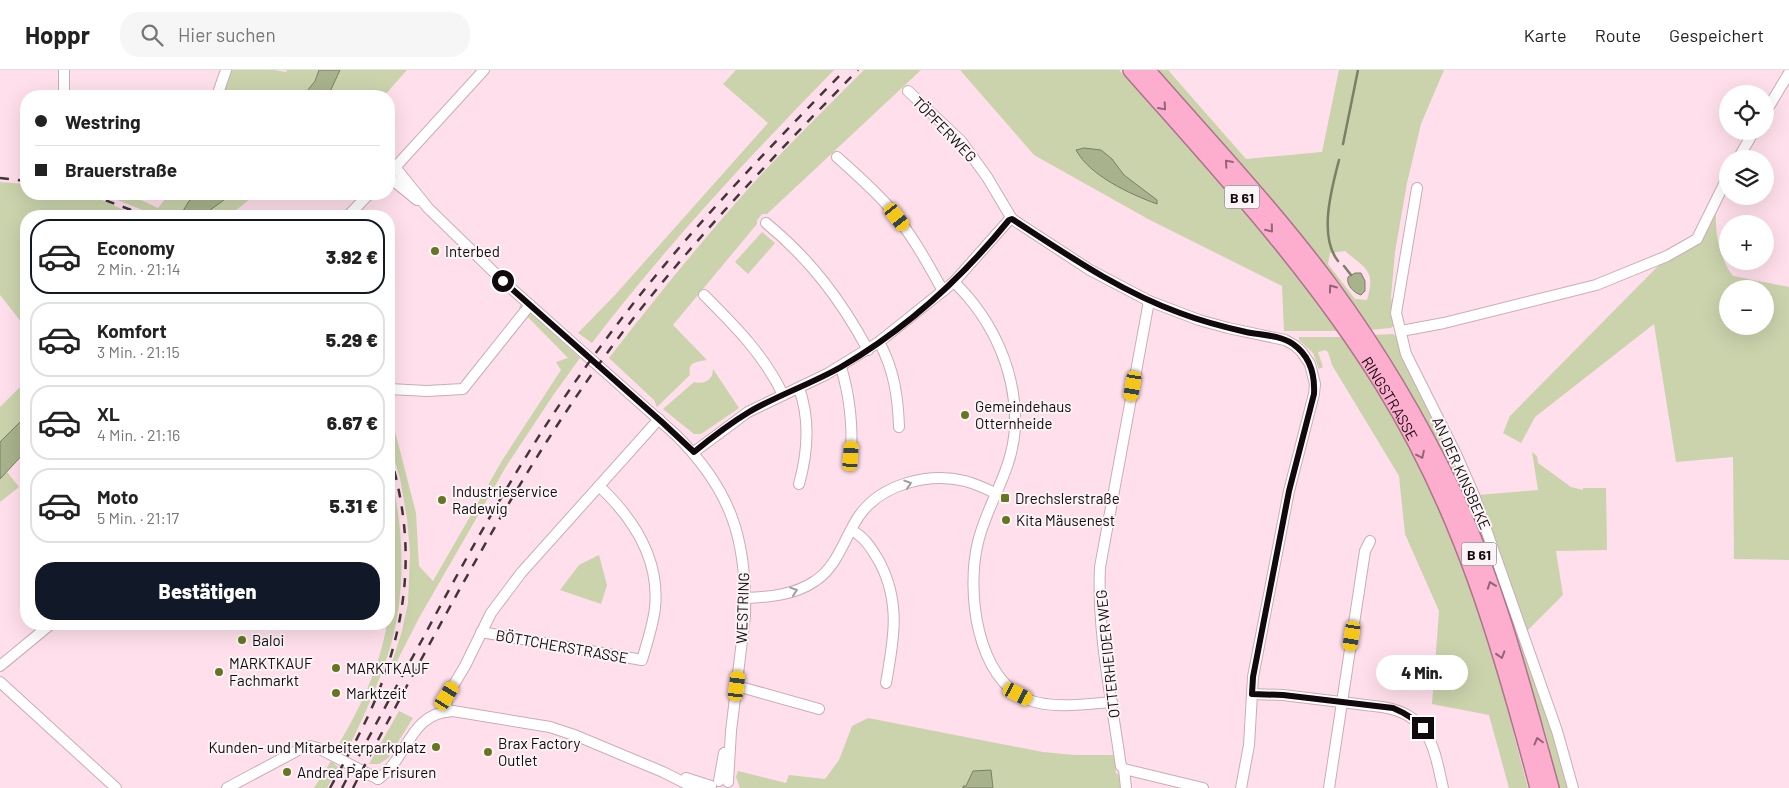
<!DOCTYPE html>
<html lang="de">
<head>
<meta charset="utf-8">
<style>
  :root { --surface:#fff; --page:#f6f6f6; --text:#222; --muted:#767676; --line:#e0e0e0; --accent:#111827 }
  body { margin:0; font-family:Barlow,sans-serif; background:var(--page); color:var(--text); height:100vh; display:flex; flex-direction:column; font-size:19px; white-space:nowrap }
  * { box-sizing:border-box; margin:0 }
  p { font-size:16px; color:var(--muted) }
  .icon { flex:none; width:28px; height:28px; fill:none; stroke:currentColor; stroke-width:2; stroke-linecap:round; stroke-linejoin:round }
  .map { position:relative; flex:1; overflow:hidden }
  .panel { position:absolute; left:20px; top:140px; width:375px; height:420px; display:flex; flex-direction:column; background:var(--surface); border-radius:20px; box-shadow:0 5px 20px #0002 }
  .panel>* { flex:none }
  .guide { position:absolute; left:20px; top:20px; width:375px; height:110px; border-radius:20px; box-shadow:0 5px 20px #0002; display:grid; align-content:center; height:110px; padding:0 15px; background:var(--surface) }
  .controls { position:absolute; left:1719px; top:15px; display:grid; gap:10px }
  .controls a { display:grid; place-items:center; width:55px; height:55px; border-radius:50%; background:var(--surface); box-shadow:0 5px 20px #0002; font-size:25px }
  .end { position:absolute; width:22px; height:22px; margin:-11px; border:6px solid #12090d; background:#fff; box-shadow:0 0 0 2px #fff }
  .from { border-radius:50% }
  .bubble { position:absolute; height:35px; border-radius:18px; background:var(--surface); box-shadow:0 5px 20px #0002; font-size:16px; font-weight:800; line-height:35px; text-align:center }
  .car { position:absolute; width:15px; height:30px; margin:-15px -8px; border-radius:6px; box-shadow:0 0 4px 1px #0007; background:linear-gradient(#f5c518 24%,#345 0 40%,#f5c518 0 76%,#345 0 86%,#f5c518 0) }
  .guide b { display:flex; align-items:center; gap:18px; height:48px; font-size:19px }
  .guide b+b { border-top:1px solid var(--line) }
  .guide i { width:12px; height:12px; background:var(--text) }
  ul { padding:9px 0 0; list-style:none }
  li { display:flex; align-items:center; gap:15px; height:75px; margin:0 10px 8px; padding:0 5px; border:2px solid var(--line); border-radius:20px }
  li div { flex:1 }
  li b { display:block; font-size:19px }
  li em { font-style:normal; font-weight:800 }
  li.active { border-color:var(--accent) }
  li>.icon { width:45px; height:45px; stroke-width:1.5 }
  .cta { display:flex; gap:10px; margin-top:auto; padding:10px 15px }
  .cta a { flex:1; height:58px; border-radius:20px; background:var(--accent); color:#fff; font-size:20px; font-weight:800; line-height:58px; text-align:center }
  header { display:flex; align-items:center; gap:30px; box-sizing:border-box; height:70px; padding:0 25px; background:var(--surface); border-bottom:1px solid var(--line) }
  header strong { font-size:24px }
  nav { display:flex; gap:28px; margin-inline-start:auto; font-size:18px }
  .search { width:350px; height:45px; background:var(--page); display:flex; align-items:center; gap:12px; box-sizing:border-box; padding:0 18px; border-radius:20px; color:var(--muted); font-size:19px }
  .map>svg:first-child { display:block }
  .green { fill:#cad3ac; fill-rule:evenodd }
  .water { fill:#a8b28c; stroke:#7b7f66 }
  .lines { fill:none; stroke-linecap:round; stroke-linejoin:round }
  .stream { stroke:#7b7f66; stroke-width:2.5 }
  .minor-casing { stroke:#caacb7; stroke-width:12 }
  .highway-casing { stroke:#ab748a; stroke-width:18 }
  .minor { stroke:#fff; stroke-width:10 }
  .highway { stroke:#fdadcd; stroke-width:15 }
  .rail { stroke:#43353a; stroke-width:2.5; stroke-dasharray:9 9; stroke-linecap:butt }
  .oneway { stroke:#936377 }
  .oneway2 { stroke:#a09d9e }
  .route { stroke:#12090d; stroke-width:6 }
  .poi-dot { fill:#667522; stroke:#fbf4f6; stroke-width:2 }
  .labels { text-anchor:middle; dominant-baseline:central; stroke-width:4; stroke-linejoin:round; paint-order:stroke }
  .shield { fill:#fbf4f6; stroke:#585053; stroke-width:1 }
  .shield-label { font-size:14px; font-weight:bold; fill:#12090d }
  .street-label { font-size:15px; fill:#12090d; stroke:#fbf4f6 }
  .poi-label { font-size:15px; fill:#12090d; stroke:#fbf4f6; text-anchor:start }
</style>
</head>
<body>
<header>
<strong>Hoppr</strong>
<div class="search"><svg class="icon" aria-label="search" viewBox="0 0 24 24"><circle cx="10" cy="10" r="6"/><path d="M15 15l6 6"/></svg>Hier suchen</div>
<nav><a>Karte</a><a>Route</a><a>Gespeichert</a></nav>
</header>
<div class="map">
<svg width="1789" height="718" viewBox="0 0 1789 718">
  <rect width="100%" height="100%" fill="#ffdfeb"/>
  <g class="green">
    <path d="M229,0H274L286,2L287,0H319L315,10L303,26H220Z"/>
    <path d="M340,0H407L384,26H328Z"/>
    <path d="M736,0H834C749,87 666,176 592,273L578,263L615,225L768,53L723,14Z"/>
    <path d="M864,0H921L767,144H762L757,150V154L673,255L707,290C698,292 687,291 690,305L657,337L654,330L609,288C656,227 705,167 757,109C791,72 828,36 864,0Z"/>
    <path d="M960,0H1119L1160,40L1243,135L1340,261H1284L1282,216L1148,149L1034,85Z"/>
    <path d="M1156,0H1168L1246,89L1322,82L1339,0H1444L1421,54L1407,113L1395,182L1391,227L1395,254L1391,258L1369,260ZM1345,181C1366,199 1376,200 1367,230L1355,229L1328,194L1330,183Z"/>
    <path d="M0,112L26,114V124H77L102,130L137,146H26V258L0,225Z"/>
    <path d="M103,124H128L158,138L169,124H198L189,131L180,146H157Z"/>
    <path d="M232,124H256L229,146H202Z"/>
    <path d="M1716,141C1715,163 1719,188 1733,206L1789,217V490L1734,489L1733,387L1676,392L1654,254L1535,347L1521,373L1503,363L1510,346L1664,190L1693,176ZM1728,219H1765V256H1728Z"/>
    <path d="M762,162L775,173L748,204L735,192Z"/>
    <path d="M521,234L580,288L554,324L507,395L419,548L393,599L391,595L402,561L408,533L410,483L407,448L400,408L389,372V347L396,365L416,443L419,496L433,511L503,389L561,300L556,292L568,288L519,238Z"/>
    <path d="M1393,264L1398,268C1423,324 1450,378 1472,435C1510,527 1540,623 1570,718H1559L1545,661L1530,621L1372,265Z"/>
    <path d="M1299,267H1344C1369,305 1392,345 1413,385C1432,421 1450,457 1464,495C1491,568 1508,643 1528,718H1509L1489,645L1432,634L1439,541L1405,464L1399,406L1332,295L1328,282L1325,280L1318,282L1323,297L1319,299L1313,283L1299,270Z"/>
    <path d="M713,299L739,338L701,364H694L663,339L694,312C704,315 713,310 713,299Z"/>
    <path d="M26,311V346L0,372V337Z"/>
    <path d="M1532,382L1537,386L1538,393L1571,417L1583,420V418H1606L1607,480L1556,481L1563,525L1526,562L1478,425L1538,420Z"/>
    <path d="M389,397C404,455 407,520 390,578C379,614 363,648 346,683L336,679C359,640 379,600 387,554H389L391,506L389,461Z"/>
    <path d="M7,402L19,417L0,432V409Z"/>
    <path d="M599,485L607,515L601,534L560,520L579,495Z"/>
    <path d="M399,641L413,648L388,688L379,694H369Z"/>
    <path d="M868,648L1043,682L1075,685H1114L1116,703L1120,705L1122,718H740L736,707L738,701L786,713L789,705L825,709L839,690L852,656Z"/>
    <path d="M331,691L338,697L327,718H314Z"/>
  </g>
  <g class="water">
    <path d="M319,0H340L328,26H303L315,11Z"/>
    <path d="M1084,78L1101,80L1112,89L1124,105L1157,130V134C1130,124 1090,106 1076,80Z"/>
    <path d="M198,124H232L202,146H180L189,131Z"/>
    <path d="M1355,203H1361L1365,211V221L1361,225C1354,223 1346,215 1348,207Z"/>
    <path d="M26,346V381L0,409V372Z"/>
    <path d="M991,700L993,718H963V716H966L973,701Z"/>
  </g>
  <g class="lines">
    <g class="stream">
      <path d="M1343,74L1358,0"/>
      <path d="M1338,191C1318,166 1332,117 1339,90"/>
      <path d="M1344,196L1351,205"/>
    </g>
    <defs>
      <g id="minor">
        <path d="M64,0V26"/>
        <path d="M908,21L961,71L987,107L1012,149L1090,200L1149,231L1199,250L1228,258L1285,270L1294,275L1301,281L1310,294L1315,314L1314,324L1289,421L1253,607L1249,675L1241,718"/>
        <path d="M217,26L226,0"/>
        <path d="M1765,43L1789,3"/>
        <path d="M837,87C855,103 873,119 889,137C911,163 927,192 943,221"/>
        <path d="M1738,89L1754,61"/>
        <path d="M395,97L428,138L503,211L676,365C731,420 747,469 745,546L731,661L728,712"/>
        <path d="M389,104L484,0"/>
        <path d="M389,107L417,130"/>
        <path d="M1417,118L1396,243L1406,284L1456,384L1474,425L1557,661L1573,718"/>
        <path d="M348,146L369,124"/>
        <path d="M766,153C810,189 841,230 868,280"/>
        <path d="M954,212C993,250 1017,302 1015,358C1012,403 988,431 978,472C966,520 976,610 1029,630C1052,639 1088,634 1112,632"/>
        <path d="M704,225C735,256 765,286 783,325"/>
        <path d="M1401,261L1444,253L1596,215L1667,186L1697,169L1728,106"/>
        <path d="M879,272C894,299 898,327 899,357"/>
        <path d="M841,297C850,327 853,354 851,386"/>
        <path d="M389,319L427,321L463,319L530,235"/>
        <path d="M694,382L748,342L827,304L879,272L954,212L1009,150L1012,149"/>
        <path d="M799,414C808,382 810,349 799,318"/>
        <path d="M851,460C865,467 871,478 879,491C901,532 894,569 886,613"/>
        <path d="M746,528C769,527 795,525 815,511C838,496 844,468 859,446C881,414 929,402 965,411C976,414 987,419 997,424"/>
        <path d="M481,562L642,590C647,573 653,555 655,538C660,489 633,448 599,416"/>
        <path d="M0,596L51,554"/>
        <path d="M0,612L116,718"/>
        <path d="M737,616L819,639"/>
        <path d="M1252,624L1283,625L1382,637C1430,644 1434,678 1443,718"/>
        <path d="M446,642L447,626L465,596L491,543L521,503L659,349"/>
        <path d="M1124,699L1203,718"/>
        <path d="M686,708L711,716"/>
        <path d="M378,709C409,688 408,643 453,641L550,657L577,666L663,702L695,718"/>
        <path d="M719,711L724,683"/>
        <path d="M227,718L302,678L310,676L318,678L378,709"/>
        <path d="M1126,718L1124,699L1121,696L1120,690C1111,626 1097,561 1100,497L1149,231"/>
        <path d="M1329,718L1365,481L1370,471"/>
      </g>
      <g id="highway">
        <path id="s1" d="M1131,0C1220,101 1312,200 1383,315C1461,440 1501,577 1538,718"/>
        <path d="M1147,0C1209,71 1275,141 1332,218C1378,281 1418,348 1452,419C1497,515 1523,617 1551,718"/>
      </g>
    </defs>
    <use href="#minor" class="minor-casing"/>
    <use href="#highway" class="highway-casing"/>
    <use href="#minor" class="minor"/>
    <use href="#highway" class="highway"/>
    <g class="rail">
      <path d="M0,108L26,111"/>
      <path d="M89,124L147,146"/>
      <path d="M330,718C347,687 365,656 378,623C410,541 415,467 389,382"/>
      <path d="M342,718C368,668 395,619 422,570C477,467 534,365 604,272C676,174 760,87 845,0"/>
      <path d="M353,718C388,650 425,582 462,515C509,431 558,348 616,271C689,174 773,87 858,0"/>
    </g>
  </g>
  <defs><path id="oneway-chevron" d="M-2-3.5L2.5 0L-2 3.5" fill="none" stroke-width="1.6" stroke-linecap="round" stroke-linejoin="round" transform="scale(1.25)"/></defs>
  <g class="oneway">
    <use href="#oneway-chevron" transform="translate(1163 37) rotate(49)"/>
    <use href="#oneway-chevron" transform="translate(1228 93) rotate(-131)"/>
    <use href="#oneway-chevron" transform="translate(1270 159) rotate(51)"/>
    <use href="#oneway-chevron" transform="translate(1332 218) rotate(-126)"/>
    <use href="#oneway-chevron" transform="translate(1421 385) rotate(64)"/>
    <use href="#oneway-chevron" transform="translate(1491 515) rotate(-110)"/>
    <use href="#oneway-chevron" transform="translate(1501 585) rotate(73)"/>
    <use href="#oneway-chevron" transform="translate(1538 671) rotate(-105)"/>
  </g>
  <g class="oneway2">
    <use href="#oneway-chevron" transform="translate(908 414) rotate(-18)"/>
    <use href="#oneway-chevron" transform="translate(794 521) rotate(-18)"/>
  </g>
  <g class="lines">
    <path class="route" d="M503,211L663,353L694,382C711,368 729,354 749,342C778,325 811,314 841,297C906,259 962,208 1009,150L1012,149C1066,184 1119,221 1180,243C1201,251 1224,257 1246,262C1261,265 1280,265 1293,274C1310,286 1315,305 1314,324L1289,421L1253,607L1252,624L1283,625L1393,638C1405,643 1414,648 1423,658"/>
  </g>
  <g class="poi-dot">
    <circle cx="435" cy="181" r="5"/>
    <circle cx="965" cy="345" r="5"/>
    <rect x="1000" y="423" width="10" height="10" rx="2.5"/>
    <circle cx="442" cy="430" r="5"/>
    <circle cx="1006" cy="450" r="5"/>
    <circle cx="242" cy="570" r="5"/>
    <circle cx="336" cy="598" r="5"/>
    <circle cx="219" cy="602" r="5"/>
    <circle cx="336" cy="623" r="5"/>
    <circle cx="436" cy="677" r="5"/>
    <circle cx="488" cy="682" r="5"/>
    <circle cx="287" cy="702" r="5"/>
  </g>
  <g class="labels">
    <g class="shield">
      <rect x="1224.5" y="115.5" width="35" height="23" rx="4"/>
      <rect x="1461.5" y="472.5" width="35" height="23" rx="4"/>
    </g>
    <g class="shield-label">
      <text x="1242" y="127">B 61</text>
      <text x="1479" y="484">B 61</text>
    </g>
    <g class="street-label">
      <text transform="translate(945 59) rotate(46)">TÖPFERWEG</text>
      <text stroke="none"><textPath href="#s1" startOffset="419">RINGSTRASSE</textPath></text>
      <text transform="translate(1462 403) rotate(66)">AN DER KINSBEKE</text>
      <text transform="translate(742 538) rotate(-88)">WESTRING</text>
      <text transform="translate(562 576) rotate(10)">BÖTTCHERSTRASSE</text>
      <text transform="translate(1107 584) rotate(-96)">OTTERHEIDER WEG</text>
    </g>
    <g class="poi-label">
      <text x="445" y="181">Interbed</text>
      <text x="975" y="336">Gemeindehaus<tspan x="975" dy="17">Otternheide</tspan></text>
      <text x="452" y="421">Industrieservice<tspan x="452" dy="17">Radewig</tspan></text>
      <text x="1015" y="428">Drechslerstraße</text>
      <text x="1016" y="450">Kita Mäusenest</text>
      <text x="252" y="570">Baloi</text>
      <text x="229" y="593">MARKTKAUF<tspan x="229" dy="17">Fachmarkt</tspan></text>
      <text x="346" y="598">MARKTKAUF</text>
      <text x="346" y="623">Marktzeit</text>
      <text x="498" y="673">Brax Factory<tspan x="498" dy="17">Outlet</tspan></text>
      <text x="426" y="677" text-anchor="end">Kunden- und Mitarbeiterparkplatz</text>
      <text x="297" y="702">Andrea Pape Frisuren</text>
    </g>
  </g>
</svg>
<div class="controls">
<a><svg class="icon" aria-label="locate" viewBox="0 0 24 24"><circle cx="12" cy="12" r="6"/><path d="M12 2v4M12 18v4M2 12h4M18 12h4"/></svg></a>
<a><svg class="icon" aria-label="layers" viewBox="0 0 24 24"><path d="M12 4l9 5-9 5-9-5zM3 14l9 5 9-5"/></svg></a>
<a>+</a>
<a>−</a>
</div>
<i class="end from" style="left:503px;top:211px"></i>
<i class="end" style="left:1423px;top:658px"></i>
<div class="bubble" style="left:1376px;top:585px;width:92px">4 Min.</div>
<i class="car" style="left:897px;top:147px;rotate:142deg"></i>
<i class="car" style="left:1133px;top:316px;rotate:190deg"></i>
<i class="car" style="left:851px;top:386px;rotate:4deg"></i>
<i class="car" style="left:1352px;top:566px;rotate:189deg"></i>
<i class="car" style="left:737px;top:616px;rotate:7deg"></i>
<i class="car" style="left:1018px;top:624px;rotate:117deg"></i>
<i class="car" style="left:447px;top:626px;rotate:32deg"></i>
<div class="guide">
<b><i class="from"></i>Westring</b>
<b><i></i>Brauerstraße</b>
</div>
<section class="panel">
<ul>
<li class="active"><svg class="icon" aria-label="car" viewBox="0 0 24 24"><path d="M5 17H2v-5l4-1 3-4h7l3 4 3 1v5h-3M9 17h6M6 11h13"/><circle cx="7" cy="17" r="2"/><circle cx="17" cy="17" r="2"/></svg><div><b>Economy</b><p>2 Min. · 21:14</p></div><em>3.92 €</em></li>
<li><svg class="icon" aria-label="car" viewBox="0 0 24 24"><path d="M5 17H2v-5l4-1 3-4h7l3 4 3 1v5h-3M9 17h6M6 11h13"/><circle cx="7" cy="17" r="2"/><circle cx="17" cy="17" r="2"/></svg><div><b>Komfort</b><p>3 Min. · 21:15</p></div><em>5.29 €</em></li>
<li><svg class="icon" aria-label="car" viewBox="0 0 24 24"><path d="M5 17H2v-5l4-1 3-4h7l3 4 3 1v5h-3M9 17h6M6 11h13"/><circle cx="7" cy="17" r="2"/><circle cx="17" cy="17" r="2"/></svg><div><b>XL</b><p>4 Min. · 21:16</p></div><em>6.67 €</em></li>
<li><svg class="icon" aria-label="car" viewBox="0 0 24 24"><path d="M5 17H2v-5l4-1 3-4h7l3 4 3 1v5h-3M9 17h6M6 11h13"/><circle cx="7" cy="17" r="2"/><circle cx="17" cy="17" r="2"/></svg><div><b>Moto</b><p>5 Min. · 21:17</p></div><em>5.31 €</em></li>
</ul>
<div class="cta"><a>Bestätigen</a></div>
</section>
</div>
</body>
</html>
